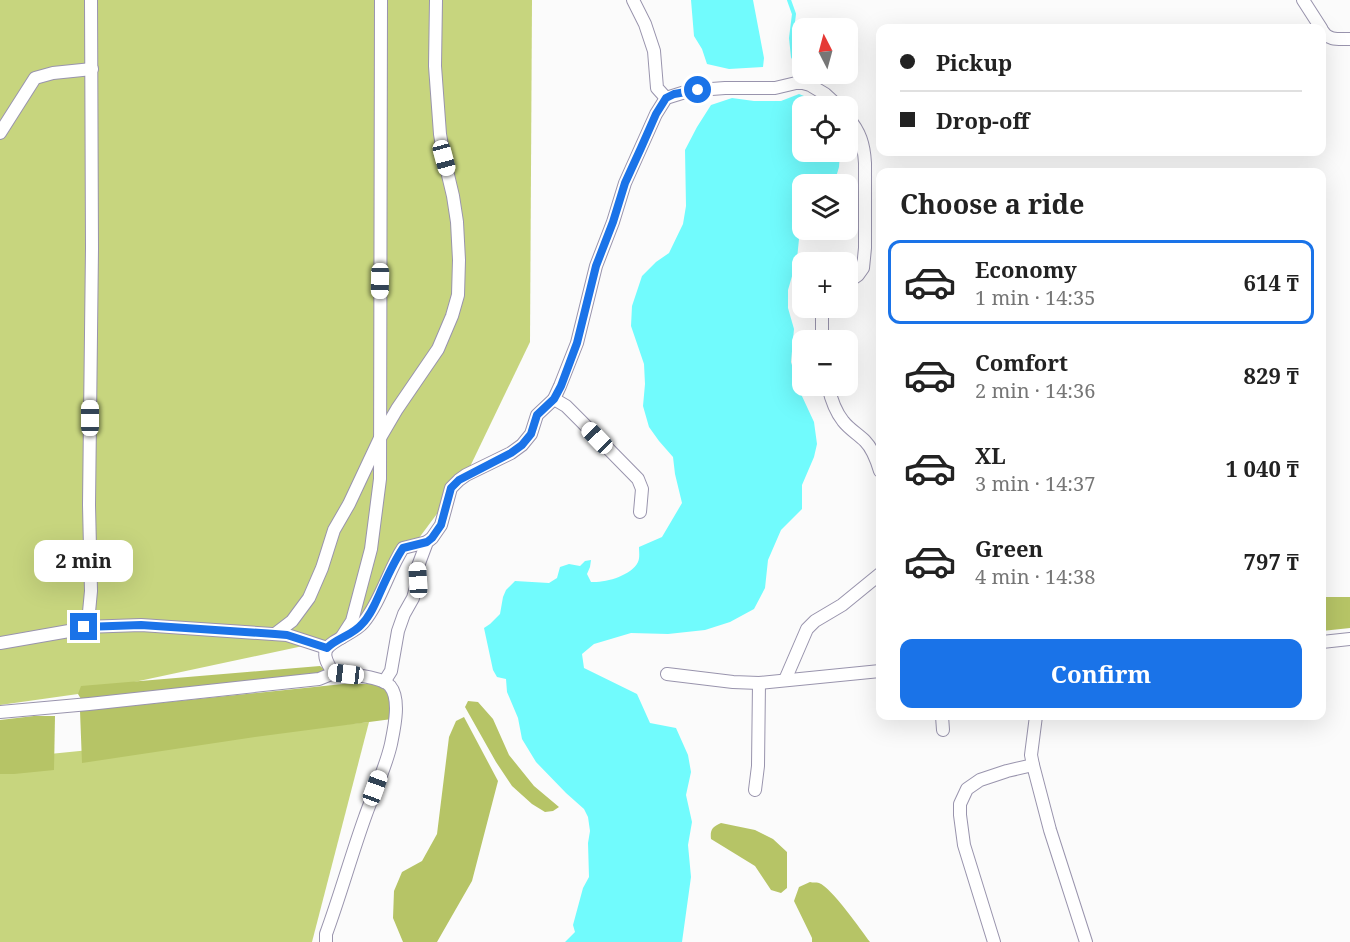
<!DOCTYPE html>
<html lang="en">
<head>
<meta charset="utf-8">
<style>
  :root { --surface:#fff; --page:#f6f6f6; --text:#222; --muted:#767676; --line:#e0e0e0; --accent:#1a73e8 }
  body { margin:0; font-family:"Noto Serif",serif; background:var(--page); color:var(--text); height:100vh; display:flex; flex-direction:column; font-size:22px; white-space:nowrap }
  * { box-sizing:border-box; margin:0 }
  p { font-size:20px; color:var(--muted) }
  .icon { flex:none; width:33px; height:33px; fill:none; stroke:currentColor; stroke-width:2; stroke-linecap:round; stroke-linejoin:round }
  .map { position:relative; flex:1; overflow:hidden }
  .details { position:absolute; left:876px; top:168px; width:450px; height:552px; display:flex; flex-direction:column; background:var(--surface); border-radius:12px; box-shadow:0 6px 24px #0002 }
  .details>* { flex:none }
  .guide { position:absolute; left:876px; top:24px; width:450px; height:132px; border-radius:12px; box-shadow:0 6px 24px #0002; display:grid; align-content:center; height:132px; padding:0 24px; background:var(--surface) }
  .needle { width:39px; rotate:354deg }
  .buttons { position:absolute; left:792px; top:18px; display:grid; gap:12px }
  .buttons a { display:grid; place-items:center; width:66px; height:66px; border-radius:12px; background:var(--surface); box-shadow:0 6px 24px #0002; font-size:30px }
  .end { position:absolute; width:27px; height:27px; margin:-14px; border:8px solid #1a73e8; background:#fff; box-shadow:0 0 0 3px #fff }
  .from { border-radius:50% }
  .bubble { position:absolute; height:42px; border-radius:12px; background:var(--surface); box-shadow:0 6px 24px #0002; font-size:20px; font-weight:700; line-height:42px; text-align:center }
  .car { position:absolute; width:18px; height:36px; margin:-18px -9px; border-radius:8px; box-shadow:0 0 4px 2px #0007; background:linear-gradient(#fff 24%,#345 0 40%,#fff 0 76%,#345 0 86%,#fff 0) }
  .guide b { display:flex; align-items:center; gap:21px; height:57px; font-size:22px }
  .guide b+b { border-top:2px solid var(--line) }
  .guide i { width:15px; height:15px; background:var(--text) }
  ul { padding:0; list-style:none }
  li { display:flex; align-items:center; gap:18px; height:84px; margin:0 12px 9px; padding:0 12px; border:3px solid transparent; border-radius:12px }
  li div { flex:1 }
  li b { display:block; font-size:22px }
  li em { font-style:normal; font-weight:700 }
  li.current { border-color:var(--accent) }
  li>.icon { width:54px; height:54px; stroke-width:1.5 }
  h2 { padding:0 24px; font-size:27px; line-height:72px }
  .cta { display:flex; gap:12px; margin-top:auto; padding:12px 24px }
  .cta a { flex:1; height:69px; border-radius:12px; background:var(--accent); color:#fff; font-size:24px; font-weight:700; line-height:69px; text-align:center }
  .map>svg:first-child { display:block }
  .green { fill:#c7d57e }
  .forest { fill:#b6c466 }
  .water { fill:#71fbfd }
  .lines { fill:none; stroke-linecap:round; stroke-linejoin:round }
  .stream { stroke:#71fbfd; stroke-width:4 }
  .street-casing { stroke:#9994ad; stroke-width:14 }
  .street { stroke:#fff; stroke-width:12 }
  .route { stroke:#1a73e8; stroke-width:8 }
</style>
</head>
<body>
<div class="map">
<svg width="1350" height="942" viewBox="0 0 1350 942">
  <rect width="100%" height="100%" fill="#fbfbfb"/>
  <g class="green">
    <path d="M0,0H532L530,342L466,475L345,637L78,694L0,705Z"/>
    <path d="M369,722L312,942H0V759Z"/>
  </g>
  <g class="forest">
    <path d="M1322,597H1350V628L1322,631Z"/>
    <path d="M320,666L325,670L326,675L89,700L81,699L78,694L81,686Z"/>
    <path d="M343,684H374L389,691L392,719L255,737L82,763L80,711Z"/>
    <path d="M468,701L478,702L493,719L509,755L534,786L559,807L553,811L545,812L532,804L512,786L496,762L465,707Z"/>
    <path d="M34,716H55L54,770L14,774H0V720Z"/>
    <path d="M464,717L498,781L472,881L437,942H403L393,918L394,891L402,872L422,861L437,834L449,737L456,721Z"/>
    <path d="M721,823L755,830L773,839L787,852V888L781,893L771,890L755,866L711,839C710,830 712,827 721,823Z"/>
    <path d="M810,882C813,883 816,882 819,883C832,888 861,930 870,942H812V938L794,901L799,887Z"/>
  </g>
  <g class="water">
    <path d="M691,0H753L764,58L763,67L729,69L707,64L702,49L694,36Z"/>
    <path d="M799,94L804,96L802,152H840L839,167L834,184H802V224L799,239L797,259L788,290V308L794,329L791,362L801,394L814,422L817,444L814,457L802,485V509L781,530L768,560L765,588L754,609L730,622L705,630L668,634L631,633L594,644L582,654L584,668L637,694L650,723L676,728L688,755L691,772L686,795L692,822L688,845L691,877L682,942H565L575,932L573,925L583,888L589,877L588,843L590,831L588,817L584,809L566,793L536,762L522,739L518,718L507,692L506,679L497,677L493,670L484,628L490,624L500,614L503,597L506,590L515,581L549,583L557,578L560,567L569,564L580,566L585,561L591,560L590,567L587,574L591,582C605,583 631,576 638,562C640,558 639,551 639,547L662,537L682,503L675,474L673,457L659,441L649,427L643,406L645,384L644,364L631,326L632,306L642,276L656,262L669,253L683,224L686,206L685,150L697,127L711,105L732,98L754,101H781Z"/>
  </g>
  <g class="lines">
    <path class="stream" d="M789,0L794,14L791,38L793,57"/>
    <defs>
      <g id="street">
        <path d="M633,0L645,24L654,51L657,88L666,98"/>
        <path d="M1303,0L1321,28"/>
        <path d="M1322,30C1328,41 1339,39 1350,39"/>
        <path d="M848,118C860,131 864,145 865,163V248L863,268L858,275L848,282"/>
        <path d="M0,133L35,78L53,73L92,69"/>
        <path d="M822,308V340"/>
        <path d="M828,386C831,399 835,411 843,421C849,429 858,434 865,441C873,449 877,461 880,471"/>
        <path d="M554,399L566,406L581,421L638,479L642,489L640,512"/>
        <path d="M84,627L89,612L91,591L89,505L92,248L91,0"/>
        <path d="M275,634L292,621L309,598L322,568L334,530L349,504L380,438L397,409L438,349L452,316L458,295L459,260L457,222L453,196L444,158L440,134L435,66L436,0"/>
        <path d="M341,638L352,621L371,549L380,479L381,0"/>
        <path d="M1322,642L1350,639"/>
        <path d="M0,643L69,631L84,627L141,625L287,635L327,648"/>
        <path d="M333,672C329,666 323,658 326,650C331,640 355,633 363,623C381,601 388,571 403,548L427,542"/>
        <path d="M667,674L733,682L759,683L880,671"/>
        <path d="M785,680L807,629L815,621L842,605L880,574"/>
        <path d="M384,682L391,671L398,631L404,614L413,598L418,580V566L427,542L432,538L441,525L451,488L459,480L466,475L511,453L522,445L531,434L537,415L554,399L560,386L577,343L596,266L613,222L625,183L656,114L666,98L682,93L698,90L725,88H775L796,83H803L810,85L825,94L838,106"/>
        <path d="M0,712L89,704L319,679L329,675L333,672C346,674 382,676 390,686C401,699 394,729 391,744C386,767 373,794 365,817C351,856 340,896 326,934V942"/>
        <path d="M942,716L943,730"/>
        <path d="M1036,716L1031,755L1033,765L1050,830L1086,942"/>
        <path d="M755,790L758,766L759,683"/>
        <path d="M994,942L964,845L960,815V804L967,789L980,780L1007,771L1033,765"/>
      </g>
    </defs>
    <use href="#street" class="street-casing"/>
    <use href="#street" class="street"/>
  </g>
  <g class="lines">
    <path class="route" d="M84,627L141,625L275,634L287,635L327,648C337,638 353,635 362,624C372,614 377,599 383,586C389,573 395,560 403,548L427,542L432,538L441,525L451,488L459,480L511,453L522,445L531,434L537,415L554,399L561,386L577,343L596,266L613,222L625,183L641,148L656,114L666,98L674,94L698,90"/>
  </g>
</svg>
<div class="buttons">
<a><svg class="needle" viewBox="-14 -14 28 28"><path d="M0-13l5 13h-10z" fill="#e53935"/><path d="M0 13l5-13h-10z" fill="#767676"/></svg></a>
<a><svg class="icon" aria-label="locate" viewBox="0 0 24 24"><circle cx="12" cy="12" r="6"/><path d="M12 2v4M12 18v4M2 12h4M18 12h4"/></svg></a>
<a><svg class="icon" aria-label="layers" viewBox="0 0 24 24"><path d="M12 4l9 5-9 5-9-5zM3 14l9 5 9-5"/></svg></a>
<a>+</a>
<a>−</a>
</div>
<i class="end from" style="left:698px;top:90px"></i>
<i class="end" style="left:84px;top:627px"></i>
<div class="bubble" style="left:34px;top:540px;width:99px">2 min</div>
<i class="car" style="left:444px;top:158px;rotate:165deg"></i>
<i class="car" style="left:380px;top:281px;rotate:181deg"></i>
<i class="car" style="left:90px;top:418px;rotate:0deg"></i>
<i class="car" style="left:597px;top:438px;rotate:316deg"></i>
<i class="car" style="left:418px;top:580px;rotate:357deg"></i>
<i class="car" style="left:346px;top:674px;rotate:277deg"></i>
<i class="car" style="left:375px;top:788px;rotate:20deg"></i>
<div class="guide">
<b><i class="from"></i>Pickup</b>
<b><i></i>Drop-off</b>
</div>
<section class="details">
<h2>Choose a ride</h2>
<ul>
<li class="current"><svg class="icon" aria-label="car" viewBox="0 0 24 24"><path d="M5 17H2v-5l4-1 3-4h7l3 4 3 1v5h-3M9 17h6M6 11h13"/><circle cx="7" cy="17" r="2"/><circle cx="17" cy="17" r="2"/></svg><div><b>Economy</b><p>1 min · 14:35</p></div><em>614 ₸</em></li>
<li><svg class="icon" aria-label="car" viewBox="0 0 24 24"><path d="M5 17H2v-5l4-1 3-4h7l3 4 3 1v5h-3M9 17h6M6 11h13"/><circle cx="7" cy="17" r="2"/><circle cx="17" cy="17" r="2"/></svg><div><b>Comfort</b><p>2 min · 14:36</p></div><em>829 ₸</em></li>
<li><svg class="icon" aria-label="car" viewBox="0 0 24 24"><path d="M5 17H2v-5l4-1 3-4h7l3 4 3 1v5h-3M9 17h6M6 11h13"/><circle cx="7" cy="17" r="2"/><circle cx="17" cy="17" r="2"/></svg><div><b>XL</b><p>3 min · 14:37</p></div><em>1 040 ₸</em></li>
<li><svg class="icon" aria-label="car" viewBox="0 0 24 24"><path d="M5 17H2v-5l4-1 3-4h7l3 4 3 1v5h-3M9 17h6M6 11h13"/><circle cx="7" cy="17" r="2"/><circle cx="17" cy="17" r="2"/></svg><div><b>Green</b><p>4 min · 14:38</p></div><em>797 ₸</em></li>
</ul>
<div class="cta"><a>Confirm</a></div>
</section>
</div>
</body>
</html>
